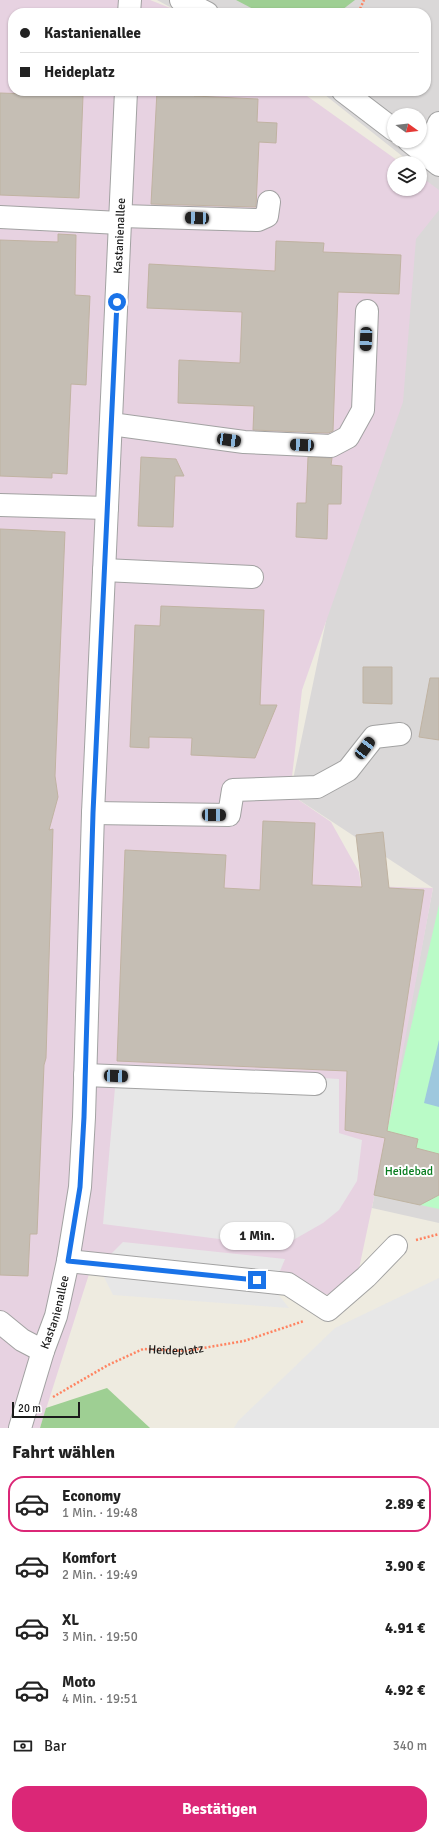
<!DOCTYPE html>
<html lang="de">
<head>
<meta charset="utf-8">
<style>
  :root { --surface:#fff; --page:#f6f6f6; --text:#222; --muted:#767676; --line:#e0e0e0; --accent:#db2777 }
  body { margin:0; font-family:Signika,sans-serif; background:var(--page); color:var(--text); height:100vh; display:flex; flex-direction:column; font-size:15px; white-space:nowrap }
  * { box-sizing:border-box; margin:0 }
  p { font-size:13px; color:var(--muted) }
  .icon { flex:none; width:22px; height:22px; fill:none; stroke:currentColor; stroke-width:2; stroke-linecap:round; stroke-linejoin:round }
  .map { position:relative; height:1428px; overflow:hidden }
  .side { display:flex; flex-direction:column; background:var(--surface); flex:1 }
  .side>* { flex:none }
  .banner { position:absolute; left:8px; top:8px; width:423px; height:88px; border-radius:16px; box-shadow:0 1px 3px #0004; display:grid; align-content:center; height:88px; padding:0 12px; background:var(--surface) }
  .needle { width:26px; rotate:105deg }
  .tools { position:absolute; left:387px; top:108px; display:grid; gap:8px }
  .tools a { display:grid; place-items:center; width:40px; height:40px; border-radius:50%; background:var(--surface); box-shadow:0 1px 3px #0004; font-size:20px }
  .scale { position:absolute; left:12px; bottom:10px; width:68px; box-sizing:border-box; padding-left:4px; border:2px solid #1b1b1b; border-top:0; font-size:11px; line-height:14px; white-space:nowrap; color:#1b1b1b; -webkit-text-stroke:3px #fff; paint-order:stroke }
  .end { position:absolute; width:18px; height:18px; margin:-9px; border:5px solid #1a73e8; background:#fff; box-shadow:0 0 0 2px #fff }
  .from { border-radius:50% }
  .bubble { position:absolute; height:28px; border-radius:14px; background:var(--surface); box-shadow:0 1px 3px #0004; font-size:13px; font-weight:700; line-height:28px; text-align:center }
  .car { position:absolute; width:12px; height:24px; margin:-12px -6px; border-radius:5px; box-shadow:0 0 3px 1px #0007; background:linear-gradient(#222 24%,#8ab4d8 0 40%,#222 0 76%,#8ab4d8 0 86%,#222 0) }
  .banner b { display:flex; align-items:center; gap:14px; height:38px; font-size:15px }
  .banner b+b { border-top:1px solid var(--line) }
  .banner i { width:10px; height:10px; background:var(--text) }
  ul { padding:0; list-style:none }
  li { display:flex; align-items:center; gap:12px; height:56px; margin:0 8px 6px; padding:0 4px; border:2px solid transparent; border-radius:16px }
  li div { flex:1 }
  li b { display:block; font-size:15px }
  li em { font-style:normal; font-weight:700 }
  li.active { border-color:var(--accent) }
  li>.icon { width:36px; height:36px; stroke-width:1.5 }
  h2 { padding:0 12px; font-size:18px; line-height:48px }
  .pay { display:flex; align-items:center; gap:10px; height:44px; padding:0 12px; font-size:15px }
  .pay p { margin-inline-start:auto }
  .cta { display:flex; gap:8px; margin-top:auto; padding:8px 12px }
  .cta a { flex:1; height:46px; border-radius:16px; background:var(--accent); color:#fff; font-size:16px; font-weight:700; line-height:46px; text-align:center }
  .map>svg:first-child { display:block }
  .residential { fill:#dad8d8; fill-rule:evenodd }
  .industrial { fill:#e7d2e1 }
  .forest { fill:#9ecf93 }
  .park { fill:#bafbc7 }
  .parking { fill:#e7e7e7 }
  .water { fill:#9ec8de }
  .building { fill:#c5beb4; stroke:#c0b3a2 }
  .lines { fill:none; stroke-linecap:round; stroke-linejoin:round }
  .minor-casing { stroke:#a2a2a2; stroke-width:24 }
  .path { stroke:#ff8360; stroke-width:2.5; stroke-dasharray:2 2; stroke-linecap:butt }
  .minor { stroke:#fff; stroke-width:22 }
  .route { stroke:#1a73e8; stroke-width:5 }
  .labels { text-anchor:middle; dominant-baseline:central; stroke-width:4; stroke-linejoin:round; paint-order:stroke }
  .street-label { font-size:12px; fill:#1b1b1b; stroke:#fff }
  .park-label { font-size:12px; fill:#077c1e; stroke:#fff }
</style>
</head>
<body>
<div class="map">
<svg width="439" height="1428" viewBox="0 0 439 1428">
  <rect width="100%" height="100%" fill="#eeebe0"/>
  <path class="residential" d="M157,0H439V1223L372,1208L433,888L290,794L416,189H420V163H411L320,91H426V13H181ZM394,115H420V141H394Z"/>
  <path class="industrial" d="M0,0H150L183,13H13V91H300L401,163H394V189H420V176L439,190V210L416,239L403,402L302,690L290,794L331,822L359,872L361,886L433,888L389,1127L353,1297L90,1271L40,1428H0Z"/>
  <g class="forest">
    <path d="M236,0H355L338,13H261Z"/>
    <path d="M107,1388L150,1428H40L46,1408Z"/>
  </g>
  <path class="park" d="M439,905V1209L374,1195L387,1131Z"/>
  <g class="parking">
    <path d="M117,1065L339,1079V1133L362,1140L357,1181L339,1210L323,1223L281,1247L103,1224Z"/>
    <path d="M123,1242L285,1259L273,1288L289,1308L113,1295L103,1275L106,1259Z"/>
    <path d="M439,1278V1428H234L238,1421L335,1328Z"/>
  </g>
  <path class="water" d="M439,1040V1107L424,1103Z"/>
  <g class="building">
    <path d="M157,91H194V96L258,99L257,122L277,123L276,143L259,142L256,207L151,204Z"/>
    <path d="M0,93L83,96L79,198L0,195Z"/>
    <path d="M58,234L76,235L75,295L90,296L86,385L71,384L67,474L52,473V478L0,476V240L58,242Z"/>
    <path d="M276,241L324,243L323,252L401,255L399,294L338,292L333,431L328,433L253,430L254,406L178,403L179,360L240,363L242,312L147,308L149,264L275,271Z"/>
    <path d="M141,457L176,459L184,476H175L173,527L138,526Z"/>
    <path d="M308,457L332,458L331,465L342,466L341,504H328L327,539L296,537L297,503H306Z"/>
    <path d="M0,529L65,532L55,776L58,797L49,830L53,829L46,1058L44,1065L37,1234H30L28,1276L0,1275Z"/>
    <path d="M161,606L264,610L260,705H277L255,758L191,755L192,738L149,737V748L130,747L135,625L160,626Z"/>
    <path d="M363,667H392V704L363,703Z"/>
    <path d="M430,678H439V740L419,737Z"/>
    <path d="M263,821L315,823L312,885L362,887L356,835L383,832L389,888L424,890L387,1131L418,1139L416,1148L439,1154V1195L420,1205L374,1195L385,1138L345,1130L347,1071L117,1061L125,850L226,855L224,888L260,890Z"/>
  </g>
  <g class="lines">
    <defs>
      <g id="minor">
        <path d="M181,0L207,13"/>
        <path d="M129,13L130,0"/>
        <path d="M343,91L394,130"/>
        <path d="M409,141L439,165"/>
        <path d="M426,154L439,123"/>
        <path d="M121,216L258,220L267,216L269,202"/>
        <path d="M0,217L120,223"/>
        <path d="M111,424L244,442L331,446L348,437L363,410L367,311"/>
        <path d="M0,505L107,508"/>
        <path d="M104,570L252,577"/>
        <path d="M93,813L229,815L233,790L317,787L348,770L374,737L400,734"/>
        <path d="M85,1075L315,1084"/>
        <path d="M68,1261L288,1284L328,1310L366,1277L396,1246"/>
        <path d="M0,1322L22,1340L43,1351"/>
        <path id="s2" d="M20,1428L43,1351L56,1316L68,1261L80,1187L84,1117L93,813L126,91"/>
      </g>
    </defs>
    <use href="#minor" class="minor-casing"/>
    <g class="path">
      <path d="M349,13L360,9L364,0"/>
      <path d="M416,1240L439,1234"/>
      <path id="s1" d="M53,1397L108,1365L143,1349L186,1351L244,1341L304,1321"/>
    </g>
    <use href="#minor" class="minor"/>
  </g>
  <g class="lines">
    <path class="route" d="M117,302L93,813L84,1117L80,1187L68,1261L257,1280"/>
  </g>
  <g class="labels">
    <g class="street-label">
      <text stroke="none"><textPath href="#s2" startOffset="1201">Kastanienallee</textPath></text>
      <text stroke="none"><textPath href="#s2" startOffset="121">Kastanienallee</textPath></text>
      <text stroke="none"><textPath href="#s1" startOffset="135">Heideplatz</textPath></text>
    </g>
    <g class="park-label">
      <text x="409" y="1171">Heidebad</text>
    </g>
  </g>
</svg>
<div class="tools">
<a><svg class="needle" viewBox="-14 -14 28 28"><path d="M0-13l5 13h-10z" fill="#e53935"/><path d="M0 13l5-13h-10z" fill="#767676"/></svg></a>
<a><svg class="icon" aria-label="layers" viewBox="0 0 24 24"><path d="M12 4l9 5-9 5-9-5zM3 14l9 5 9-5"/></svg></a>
</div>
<div class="scale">20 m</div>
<i class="end from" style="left:117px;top:302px"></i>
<i class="end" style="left:257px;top:1280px"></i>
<div class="bubble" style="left:220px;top:1222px;width:74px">1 Min.</div>
<i class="car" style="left:197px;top:218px;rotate:272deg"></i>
<i class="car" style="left:366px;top:339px;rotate:182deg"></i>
<i class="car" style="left:229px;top:440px;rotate:98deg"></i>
<i class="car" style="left:302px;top:445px;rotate:273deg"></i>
<i class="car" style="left:365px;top:748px;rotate:37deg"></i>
<i class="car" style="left:214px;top:815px;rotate:91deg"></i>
<i class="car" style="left:116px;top:1076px;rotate:92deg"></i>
<div class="banner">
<b><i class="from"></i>Kastanienallee</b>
<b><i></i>Heideplatz</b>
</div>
</div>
<section class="side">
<h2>Fahrt wählen</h2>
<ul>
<li class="active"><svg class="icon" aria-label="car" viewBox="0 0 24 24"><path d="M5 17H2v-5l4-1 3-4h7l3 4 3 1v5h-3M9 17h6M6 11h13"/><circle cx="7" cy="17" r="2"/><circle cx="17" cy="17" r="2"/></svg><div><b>Economy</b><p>1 Min. · 19:48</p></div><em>2.89 €</em></li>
<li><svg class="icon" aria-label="car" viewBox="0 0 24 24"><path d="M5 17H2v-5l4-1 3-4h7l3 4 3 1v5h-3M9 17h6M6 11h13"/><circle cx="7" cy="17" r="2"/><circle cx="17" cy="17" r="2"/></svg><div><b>Komfort</b><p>2 Min. · 19:49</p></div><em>3.90 €</em></li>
<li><svg class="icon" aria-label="car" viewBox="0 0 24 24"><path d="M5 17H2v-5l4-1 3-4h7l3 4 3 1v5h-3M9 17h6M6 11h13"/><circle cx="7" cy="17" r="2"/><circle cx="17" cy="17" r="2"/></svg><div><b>XL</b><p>3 Min. · 19:50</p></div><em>4.91 €</em></li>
<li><svg class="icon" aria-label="car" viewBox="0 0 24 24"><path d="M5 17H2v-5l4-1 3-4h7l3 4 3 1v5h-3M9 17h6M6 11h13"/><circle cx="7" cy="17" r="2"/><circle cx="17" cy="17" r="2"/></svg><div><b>Moto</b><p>4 Min. · 19:51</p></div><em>4.92 €</em></li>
</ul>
<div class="pay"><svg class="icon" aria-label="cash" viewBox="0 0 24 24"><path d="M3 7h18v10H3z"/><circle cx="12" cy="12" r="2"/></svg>Bar<p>340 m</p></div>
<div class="cta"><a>Bestätigen</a></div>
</section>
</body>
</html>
